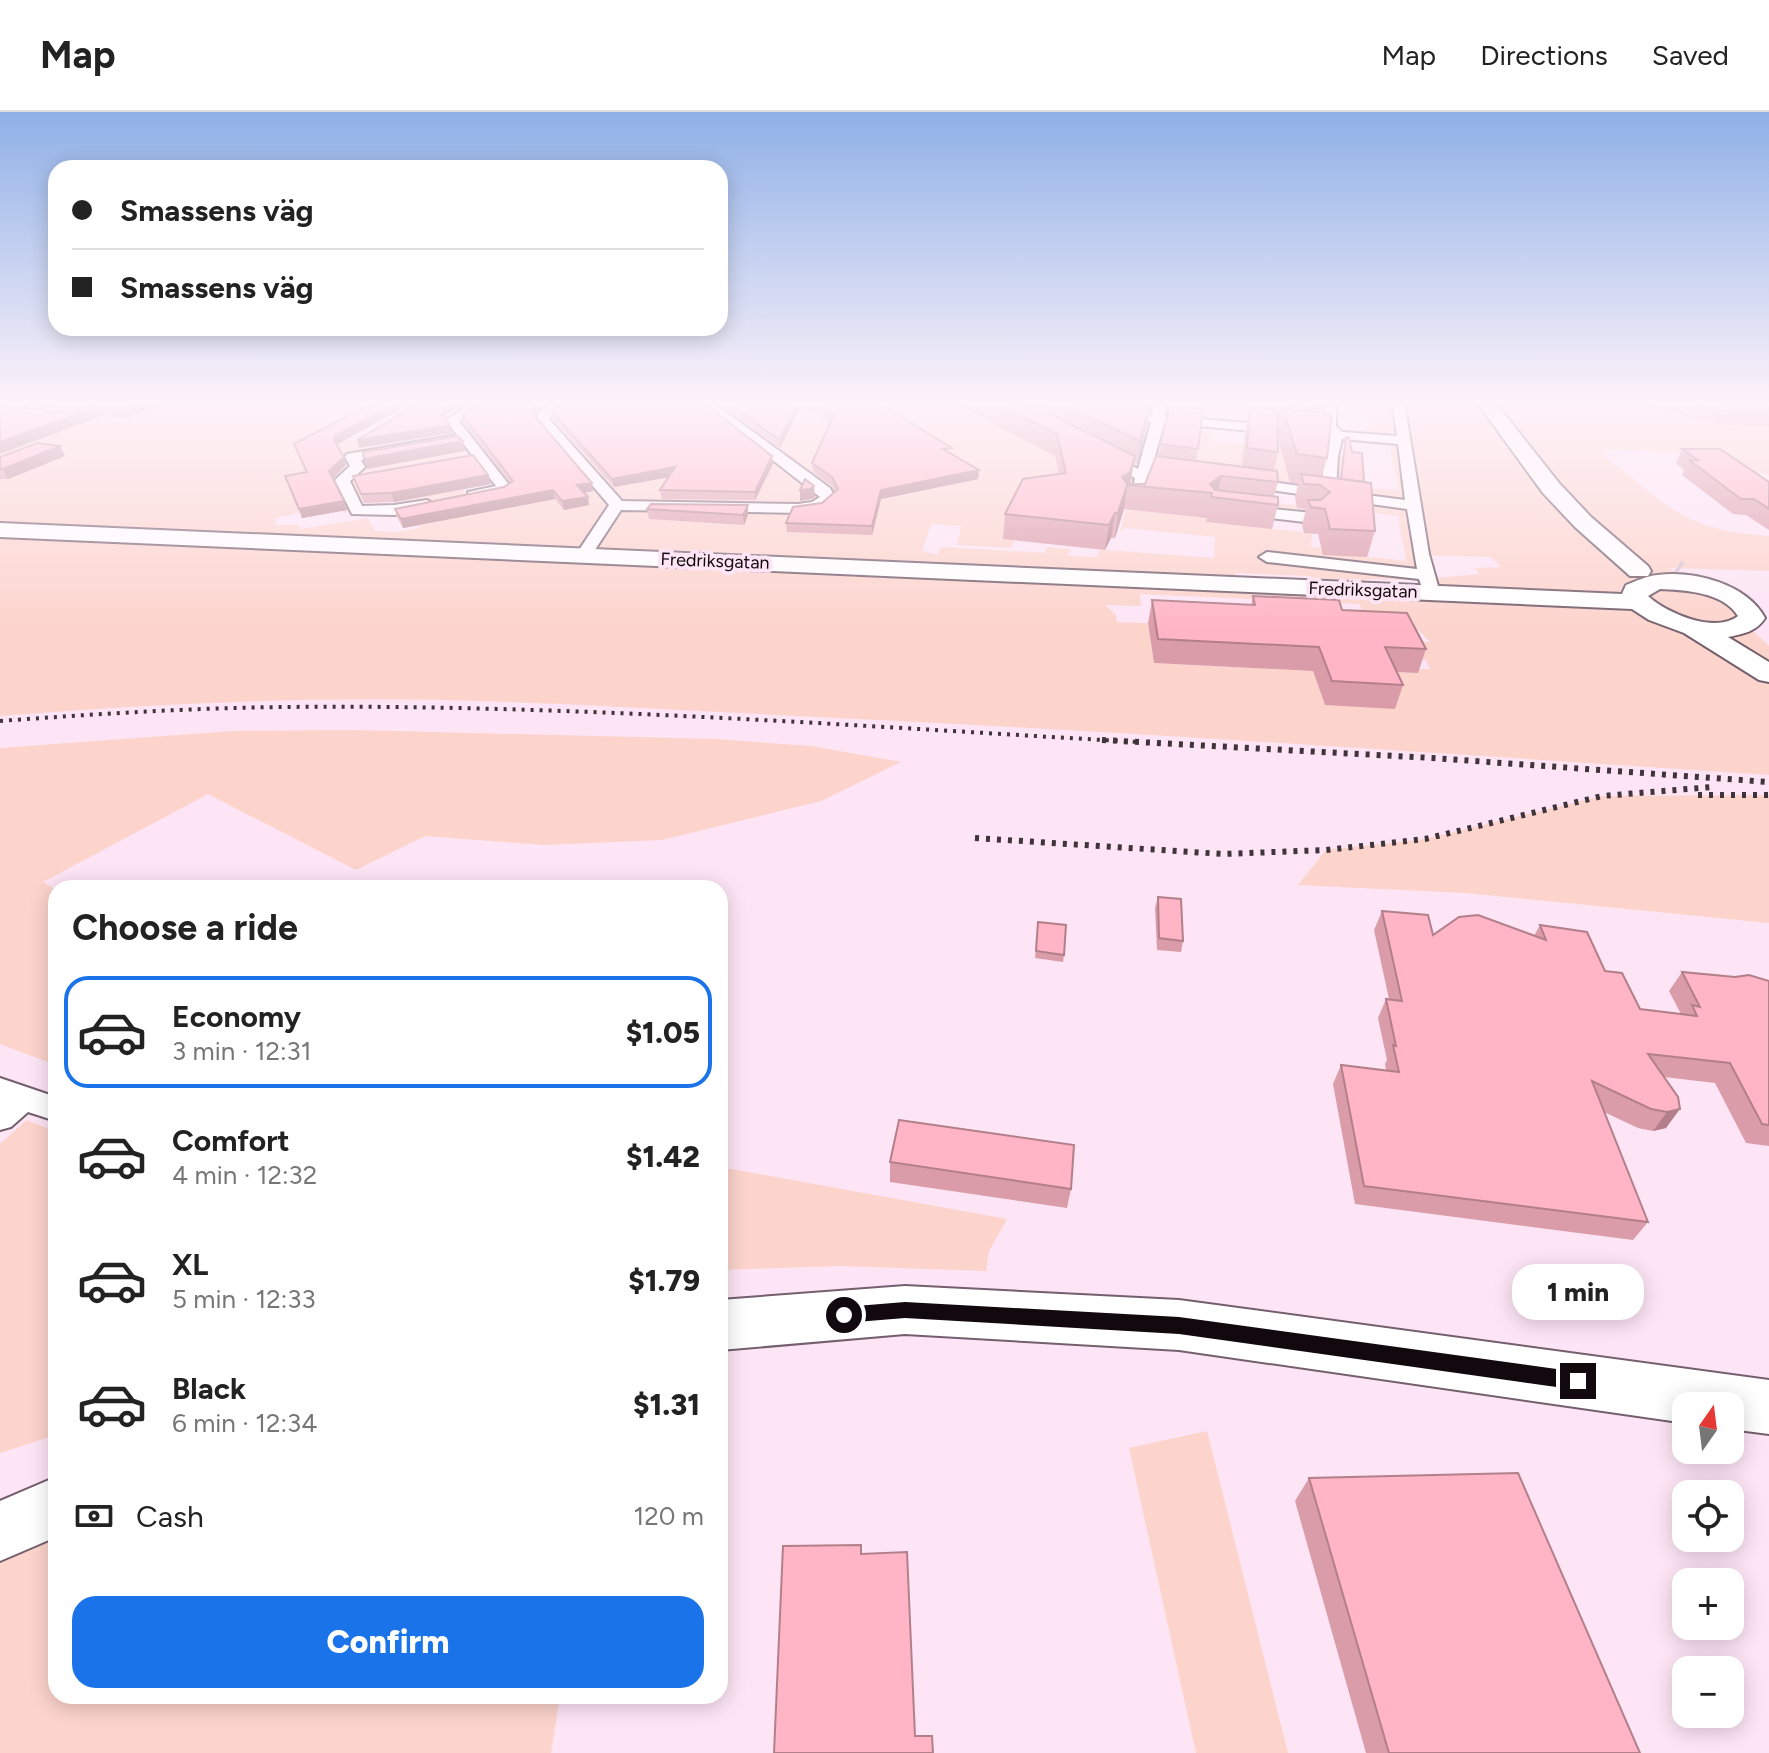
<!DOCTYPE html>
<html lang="en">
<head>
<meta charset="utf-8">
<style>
  :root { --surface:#fff; --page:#f6f6f6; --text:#222; --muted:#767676; --line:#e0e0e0; --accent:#1a73e8 }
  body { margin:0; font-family:Figtree,sans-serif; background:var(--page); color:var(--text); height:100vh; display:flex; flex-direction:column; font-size:30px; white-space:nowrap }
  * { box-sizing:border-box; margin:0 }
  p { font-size:26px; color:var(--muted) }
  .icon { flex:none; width:44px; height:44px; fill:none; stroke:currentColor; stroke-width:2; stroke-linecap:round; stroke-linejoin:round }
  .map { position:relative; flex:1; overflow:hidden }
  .drawer { position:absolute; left:48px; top:768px; width:680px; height:824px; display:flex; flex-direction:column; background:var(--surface); border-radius:24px; box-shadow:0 4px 20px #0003 }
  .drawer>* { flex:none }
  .hud { position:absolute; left:48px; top:48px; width:680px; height:176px; border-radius:24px; box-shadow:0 4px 20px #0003; display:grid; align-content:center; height:176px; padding:0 24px; background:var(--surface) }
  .needle { width:52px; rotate:14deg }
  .buttons { position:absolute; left:1672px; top:1280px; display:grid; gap:16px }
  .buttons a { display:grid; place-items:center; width:72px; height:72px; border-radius:16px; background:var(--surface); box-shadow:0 4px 20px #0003; font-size:40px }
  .end { position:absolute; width:36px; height:36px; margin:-18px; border:10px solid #11090e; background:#fff; box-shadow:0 0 0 4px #fff }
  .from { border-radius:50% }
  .bubble { position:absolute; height:56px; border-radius:24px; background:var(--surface); box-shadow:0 4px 20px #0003; font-size:26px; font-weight:800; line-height:56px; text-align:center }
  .hud b { display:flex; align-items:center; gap:28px; height:76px; font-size:30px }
  .hud b+b { border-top:2px solid var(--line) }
  .hud i { width:20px; height:20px; background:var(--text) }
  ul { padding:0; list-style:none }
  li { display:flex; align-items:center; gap:24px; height:112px; margin:0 16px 12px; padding:0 8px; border:4px solid transparent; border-radius:24px }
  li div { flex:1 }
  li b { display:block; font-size:30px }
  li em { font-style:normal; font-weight:800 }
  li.active { border-color:var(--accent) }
  li>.icon { width:72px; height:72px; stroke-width:1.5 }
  h2 { padding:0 24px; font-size:36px; line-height:96px }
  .pay { display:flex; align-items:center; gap:20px; height:88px; padding:0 24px; font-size:30px }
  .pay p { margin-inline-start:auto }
  .cta { display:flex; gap:16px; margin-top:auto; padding:16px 24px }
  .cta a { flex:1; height:92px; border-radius:24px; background:var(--accent); color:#fff; font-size:32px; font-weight:800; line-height:92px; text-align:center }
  header { display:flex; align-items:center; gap:48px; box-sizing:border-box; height:112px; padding:0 40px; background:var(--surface); border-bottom:2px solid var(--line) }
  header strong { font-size:38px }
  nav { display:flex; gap:44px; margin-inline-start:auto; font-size:28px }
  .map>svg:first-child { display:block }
  .green { fill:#fcd4cc; fill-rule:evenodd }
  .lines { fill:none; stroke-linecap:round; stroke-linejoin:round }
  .secondary-tunnel { stroke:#dac4d2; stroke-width:27; stroke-dasharray:27 13; stroke-linecap:butt }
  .street-casing { stroke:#745f6d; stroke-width:4 }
  .secondary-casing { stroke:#745f6d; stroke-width:4 }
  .street { fill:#fff; fill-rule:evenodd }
  .secondary { fill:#fff; fill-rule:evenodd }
  .rail-far1 { stroke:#3f343b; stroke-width:4; stroke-dasharray:3 6; stroke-linecap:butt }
  .rail { stroke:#3f343b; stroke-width:6; stroke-dasharray:4 7; stroke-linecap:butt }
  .wall { fill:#db9ca9 }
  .shaded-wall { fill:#b27f8a }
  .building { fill:#ffb5c5; stroke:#b27f8a; stroke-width:2 }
  .route { fill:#11090e }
  .labels { text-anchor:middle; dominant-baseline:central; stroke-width:8; stroke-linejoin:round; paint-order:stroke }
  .far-street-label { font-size:18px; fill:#11090e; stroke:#fde5f5 }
</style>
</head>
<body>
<header>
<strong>Map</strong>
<nav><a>Map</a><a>Directions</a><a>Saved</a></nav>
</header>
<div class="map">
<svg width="1769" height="1641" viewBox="0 0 1769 1641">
  <rect width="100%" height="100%" fill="#fde5f5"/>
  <g class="green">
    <path d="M0,289H393L382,295L407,298L424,289H457L442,298L459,300L478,289H950L987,309L1009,305L1131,366L1141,363L1216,384L1314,395L1352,443L1406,449L1398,404L1374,401L1373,390L1329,381L1335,343L1348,344L1350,375L1399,378L1389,333L1348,330L1291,319L1158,307L1151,315L1125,314L1116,341L1142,343L1143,340L1145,355C1111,353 1075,317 1049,297L1040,295L1052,293L1045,289H1064L1061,295L1152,296L1202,303L1206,289H1268L1247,311L1297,315L1305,313L1306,289H1311L1330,315L1369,318L1366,289H1769V364L1700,341L1599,337C1606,348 1617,352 1626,361C1678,405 1699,419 1769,424V459L1669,456L1702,475L1672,470L1637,490L1685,513L1750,511L1754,520L1769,534V663C1452,642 1135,620 818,605C694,599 569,591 445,588C296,585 148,592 0,604ZM370,301L395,304L352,328L325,325ZM553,321L564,333L481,347L478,333ZM482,349L502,375L466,382L448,356ZM326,366L344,401L357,399L355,392L401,384L408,396L508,395L418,413L419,416L398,420L375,419L368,406L300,417L298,413H276L275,406L300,401ZM1126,396L1120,420L1126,416L1215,425L1214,446L1105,438H1100L1097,445L1068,444L1070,437L1047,435L1045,441L941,435L938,443L922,439L931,412L961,414L957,433L1011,436L1015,428L1003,426ZM1209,399L1313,406L1339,438L1311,435L1312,421L1207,410ZM1421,443L1491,445L1501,455L1474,456L1480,462L1426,467ZM1235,461L1311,464L1316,475L1238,472ZM1366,467L1425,468L1430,481L1374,482ZM1140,482L1359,492L1365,504L1407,506L1430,530H1412L1410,546L1426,548L1430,557H1415L1416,561L1378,559L1325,593L1313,559L1154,551L1148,511L1117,510L1116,503L1105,493L1141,494Z"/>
    <path d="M1197,318L1214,319L1213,330L1296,337L1299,343L1298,372L1325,375L1324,380L1193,362L1197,335L1160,331L1189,332Z"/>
    <path d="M1668,477C1691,479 1716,481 1734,498L1735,503L1732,507C1701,518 1672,504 1649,486L1657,478Z"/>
    <path d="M354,618L716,627L811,634L901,650L821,689L662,728L543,733L425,724L356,758L208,682L43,770L56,778V953L0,932V636L233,619Z"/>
    <path d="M1769,683V811L1466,781L1298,773L1326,738L1425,727L1602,684Z"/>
    <path d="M27,1008L56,1020V1323L0,1341V1032Z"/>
    <path d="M720,1055L1007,1107L989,1139L986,1159L841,1154L720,1158Z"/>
    <path d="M1207,1319L1288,1641H1196L1129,1336Z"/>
    <path d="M56,1422V1584H560L551,1641H0V1448Z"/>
  </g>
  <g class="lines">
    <path class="secondary-tunnel" d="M1674,460L1677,462"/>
    <defs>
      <g id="street">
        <path d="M39,289H56L26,302L20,298Z"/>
        <path d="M476,289H490L459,309L510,374V380L468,386V380L496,374L462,330L361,348L365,355L350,369L362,394L394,393L427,388L434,392L432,395L394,403L352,402L335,368L350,354L345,345L347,342L457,323L446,308Z"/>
        <path d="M555,289H569L549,307L622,389L798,392L812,390L820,385L697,289H711L830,376L835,385L822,397L803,401L621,398L589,447H577L575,444L609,393L536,307L541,298Z"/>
        <path d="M1159,289L1165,293V304L1293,315L1292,289H1304L1306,316L1326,318L1324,289H1336V314L1342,320L1397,324L1392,289H1404L1429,442L1440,481L1437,485H1425L1419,467L1267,450L1259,445L1267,440L1417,457L1407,397L1242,374L1235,370L1242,366L1322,377L1324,344L1329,326L1164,311L1146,378L1144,381H1134L1132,378L1135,366L1096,344L1108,341L1138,357L1151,310L1112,307L1106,303L1112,299L1152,303L1153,293ZM1342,327L1398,332L1405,388L1336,379L1338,344Z"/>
        <path d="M1241,394L1313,401L1321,406L1313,411L1236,402V396Z"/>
        <path d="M0,966L56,985V1009L28,1000L11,1015L0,1018Z"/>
      </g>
      <g id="secondary">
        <path d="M1476,289H1494L1559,371L1591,405L1648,454L1651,459L1648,464H1630L1575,415L1543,381Z"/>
        <path d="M0,411L1622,482L1626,473C1636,469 1647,464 1657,463C1694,458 1747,472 1765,506C1756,520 1743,522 1728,525L1769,550V570L1759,568L1684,521L1649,508L1632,497L0,425ZM1660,477C1685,478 1723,480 1738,504C1715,522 1666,501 1648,484Z"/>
        <path d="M905,1174L1179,1188L1769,1268V1322L1730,1317V1294H1686V1311L1179,1238L905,1222L720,1238V1188Z"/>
        <path d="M56,1365V1425L0,1449V1389Z"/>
      </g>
    </defs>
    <use href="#street" class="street-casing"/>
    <use href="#secondary" class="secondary-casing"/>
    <use href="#street" class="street"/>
    <use href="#secondary" class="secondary"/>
    <path class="rail-far1" d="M0,609C95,602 189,596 284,595C569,592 854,614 1138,630"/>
    <g class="rail">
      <path d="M1102,628L1432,646L1769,670"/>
      <path d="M1698,683H1768"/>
      <path d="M975,726L1223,742L1326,738L1425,727L1602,684L1712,675"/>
    </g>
  </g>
  <g class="wall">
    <path d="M0,289H170L128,306L104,303L74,302L80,298Z"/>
    <path d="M367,289H415L338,332L337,334L344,345L346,353L333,367L347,398L302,406L288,372L306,361L294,332L369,293Z"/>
    <path d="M482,289H550L539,295L535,304L592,371L593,379L584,381L589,393L564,398L555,387L403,416L397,405L395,397L504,375L510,371L463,310L462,302Z"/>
    <path d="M716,289H875L952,342L979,358L978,367L881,387L872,423L787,420L786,411L822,391L835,380L832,374L813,360L812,351L831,310L800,295L780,336Z"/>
    <path d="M951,289H1030V292L1045,300L1046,289H1155L1151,290L1147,313L1137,352L1134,350L1130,372H1145L1158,344L1168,300V293L1163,289H1206L1203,304L1196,349L1242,355L1245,321L1251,289H1295L1293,298L1308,299L1307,289H1327L1325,301L1327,346L1322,364L1340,367L1346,325L1364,370L1375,419L1367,445L1323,443L1318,422L1304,421L1302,413L1306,397L1297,396L1295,386L1298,372L1290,371L1278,326V340L1274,359L1278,370L1274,384L1278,393L1272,417L1206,410L1207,406L1124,397L1115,426H1111L1105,438L1003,427L1005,402L1059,362L1055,344Z"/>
    <path d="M1645,289H1769V314L1719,312L1644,293Z"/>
    <path d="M552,300L773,352L755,388L662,387L660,378L669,365L614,375L553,307Z"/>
    <path d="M1682,337L1769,370V418L1746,403L1733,402L1682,363L1684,358L1676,351Z"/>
    <path d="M65,344L8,367H0V345Z"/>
    <path d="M353,364L491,372L394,390L364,391Z"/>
    <path d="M748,393V403L744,413L649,407L647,397Z"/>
    <path d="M1253,484L1342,498L1426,537L1418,561L1397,560L1403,573L1395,597L1325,593L1313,559L1154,551L1148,511L1152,488L1251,493Z"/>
    <path d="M1158,785L1183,829L1181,840L1157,838L1155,796Z"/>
    <path d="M1382,799L1433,823L1534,824L1540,813L1605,859L1640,897L1681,902L1669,879L1682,860L1769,869V1034L1746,1031L1715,971L1664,965L1678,985L1666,1016L1653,1019L1638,1016L1604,1000L1648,1110L1633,1128L1355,1092L1333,972L1341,953L1386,958L1385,952L1387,948L1378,906L1386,887H1389L1374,818Z"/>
    <path d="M1038,810L1064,843L1063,850L1035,846Z"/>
    <path d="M890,1050L1071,1077L1067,1096L890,1070Z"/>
    <path d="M1309,1366L1640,1641H1366L1295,1389Z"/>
  </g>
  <g class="shaded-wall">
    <path d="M144,289H170L128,306L124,297Z"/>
    <path d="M399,289H415L338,332L336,336L334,328L335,324Z"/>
    <path d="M455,289H470L446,302L444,310L442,302L444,295Z"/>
    <path d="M537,289H550L539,295L533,307L531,300Z"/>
    <path d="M799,289L800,295L780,336V328Z"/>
    <path d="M1150,291L1147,313L1137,352L1140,329Z"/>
    <path d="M100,294L104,303L0,342V330Z"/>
    <path d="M450,313L452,321L359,336L357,328Z"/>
    <path d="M463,329L465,339L367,357L364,347Z"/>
    <path d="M60,334L65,344L8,367L3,357Z"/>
    <path d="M772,344L773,352L755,388V380Z"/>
    <path d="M1135,344L1130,374L1127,373L1124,397L1115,426L1122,365Z"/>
    <path d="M344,345L346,353L332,367L329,359Z"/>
    <path d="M675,355L676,364L614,375L612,367Z"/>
    <path d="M979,358L978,367L881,387L872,423V414L881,378Z"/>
    <path d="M488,363L491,372L394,390L391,381Z"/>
    <path d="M1221,364L1217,386L1212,381L1210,372Z"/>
    <path d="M592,371L593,379L579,382L577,373Z"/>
    <path d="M814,374L815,385L811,387L800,389V378Z"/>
    <path d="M553,378L555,387L403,416L401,407Z"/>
    <path d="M588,385L589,393L564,398L562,389Z"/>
    <path d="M344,389L347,398L302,406L299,397Z"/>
    <path d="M748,393V403L744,413L743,403Z"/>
    <path d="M1115,401L1111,426L1105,438L1109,413Z"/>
    <path d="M1680,997L1666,1016L1653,1019L1667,1000Z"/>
  </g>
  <g class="building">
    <path d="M76,289H144L124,297L100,294L0,330V293L74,302L84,296Z"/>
    <path d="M377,289H399L335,324L334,328L344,345L329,359L344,389L299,397L285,364L307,360L294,332Z"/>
    <path d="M424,289H455L444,295L442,302L450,313L357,328Z"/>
    <path d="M482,289H537L531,300L592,371L577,373L588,385L562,389L553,378L401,407L395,397L504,375L513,369L462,302Z"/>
    <path d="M563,289H701L772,344L755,380L660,378L675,355L612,367L552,300Z"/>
    <path d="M726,289H799L780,328Z"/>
    <path d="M802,289H875L952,336L943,337L979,358L881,378L872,414L786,411L793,395L822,391L838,377L832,365L812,351L834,303Z"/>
    <path d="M993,289H1023L1135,344L1130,360L1122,365L1127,372H1145L1156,344L1277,359L1278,370L1221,364L1210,372L1215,378L1278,385V393L1211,385L1212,381L1127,373L1118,401H1115L1109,413L1005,402L1023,367L1066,361L1057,322Z"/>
    <path d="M1055,289H1126L1150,291L1140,329Z"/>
    <path d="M1314,289H1327V293L1314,292Z"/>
    <path d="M1688,289H1769V299H1725Z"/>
    <path d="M1170,294L1203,297L1198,337L1160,332Z"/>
    <path d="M1250,295L1277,297L1278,340L1247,336Z"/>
    <path d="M1283,297L1332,302L1327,346L1297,342Z"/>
    <path d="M458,324L463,329L364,347L363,340Z"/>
    <path d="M1346,325L1349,326L1352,340L1362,341L1364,370L1341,367Z"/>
    <path d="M37,331L60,334L3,357H0V345Z"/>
    <path d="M1682,337H1720L1769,370V397L1754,387H1741L1689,348H1698Z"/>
    <path d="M473,343L488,363L391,381L361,382L353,364Z"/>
    <path d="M1301,362L1371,371L1375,419L1330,417L1325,397L1311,395L1308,388H1321L1330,380L1320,373L1304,372Z"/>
    <path d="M805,367L814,374L810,377L800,378Z"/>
    <path d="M651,392L748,393L743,403L647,397Z"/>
    <path d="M1253,484L1339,488L1342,498L1407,501L1426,537L1385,535L1403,573L1332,569L1319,535L1158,527L1152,488L1255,493Z"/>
    <path d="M1158,785L1181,787L1183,829L1159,826Z"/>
    <path d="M1382,799L1428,803L1433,823L1459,805L1478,803L1546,828L1540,813L1587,820L1605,859L1622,861L1640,897L1697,904L1692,893L1700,895L1682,860L1735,865L1749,863L1769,869V1013L1762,1012L1730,951L1648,942L1678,985L1680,997L1667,1000L1651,997L1592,969L1648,1110L1364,1074L1341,953L1399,960L1393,933L1396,934L1386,887L1402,889Z"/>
    <path d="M1038,810L1066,813L1064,843L1036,839Z"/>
    <path d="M899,1008L1074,1033L1071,1077L890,1050Z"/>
    <path d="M1518,1361L1640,1641H1389L1309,1366Z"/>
    <path d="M861,1433V1442L907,1440L915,1624H932L933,1641H774L783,1434Z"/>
  </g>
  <linearGradient id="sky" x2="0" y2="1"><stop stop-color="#8eb0e7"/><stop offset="0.56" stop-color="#fef3fa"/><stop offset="1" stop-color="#fef3fa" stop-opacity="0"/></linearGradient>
  <rect width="1769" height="519" fill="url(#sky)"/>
  <path class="route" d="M905,1190L1179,1205L1578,1260L1585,1263L1588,1269L1585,1276L1578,1278L1179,1222L905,1206L844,1211L837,1209L835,1203L837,1197L844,1195Z"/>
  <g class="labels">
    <g class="far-street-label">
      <text transform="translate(715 449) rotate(2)">Fredriksgatan</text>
      <text transform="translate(1363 478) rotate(2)">Fredriksgatan</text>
    </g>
  </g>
</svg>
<div class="buttons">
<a><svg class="needle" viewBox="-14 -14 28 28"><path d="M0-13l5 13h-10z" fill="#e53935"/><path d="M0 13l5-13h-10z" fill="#767676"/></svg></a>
<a><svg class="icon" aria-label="locate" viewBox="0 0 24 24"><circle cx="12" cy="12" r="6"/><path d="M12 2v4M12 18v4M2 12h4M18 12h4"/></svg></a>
<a>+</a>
<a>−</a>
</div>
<i class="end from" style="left:844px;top:1203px"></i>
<i class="end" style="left:1578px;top:1269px"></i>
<div class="bubble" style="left:1512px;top:1152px;width:132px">1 min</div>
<div class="hud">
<b><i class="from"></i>Smassens väg</b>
<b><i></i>Smassens väg</b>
</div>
<section class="drawer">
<h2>Choose a ride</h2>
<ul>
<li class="active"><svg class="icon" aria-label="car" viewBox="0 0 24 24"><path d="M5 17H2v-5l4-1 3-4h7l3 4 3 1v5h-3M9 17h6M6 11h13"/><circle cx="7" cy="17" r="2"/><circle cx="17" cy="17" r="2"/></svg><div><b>Economy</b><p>3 min · 12:31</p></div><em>$1.05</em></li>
<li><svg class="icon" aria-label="car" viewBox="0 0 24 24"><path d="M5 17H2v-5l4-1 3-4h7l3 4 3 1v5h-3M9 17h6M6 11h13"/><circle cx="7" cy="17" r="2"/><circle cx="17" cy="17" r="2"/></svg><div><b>Comfort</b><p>4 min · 12:32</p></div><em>$1.42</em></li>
<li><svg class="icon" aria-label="car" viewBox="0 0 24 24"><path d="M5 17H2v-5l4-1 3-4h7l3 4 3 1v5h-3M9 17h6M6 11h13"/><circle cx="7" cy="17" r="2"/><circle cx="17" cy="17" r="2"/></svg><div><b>XL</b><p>5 min · 12:33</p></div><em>$1.79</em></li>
<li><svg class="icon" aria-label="car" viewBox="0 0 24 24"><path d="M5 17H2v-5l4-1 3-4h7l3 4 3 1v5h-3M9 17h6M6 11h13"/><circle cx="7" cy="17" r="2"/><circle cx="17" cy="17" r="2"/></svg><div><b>Black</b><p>6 min · 12:34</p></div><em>$1.31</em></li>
</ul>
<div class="pay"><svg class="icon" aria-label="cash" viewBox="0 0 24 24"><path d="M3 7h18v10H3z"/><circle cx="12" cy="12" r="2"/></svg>Cash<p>120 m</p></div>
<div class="cta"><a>Confirm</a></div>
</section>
</div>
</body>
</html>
